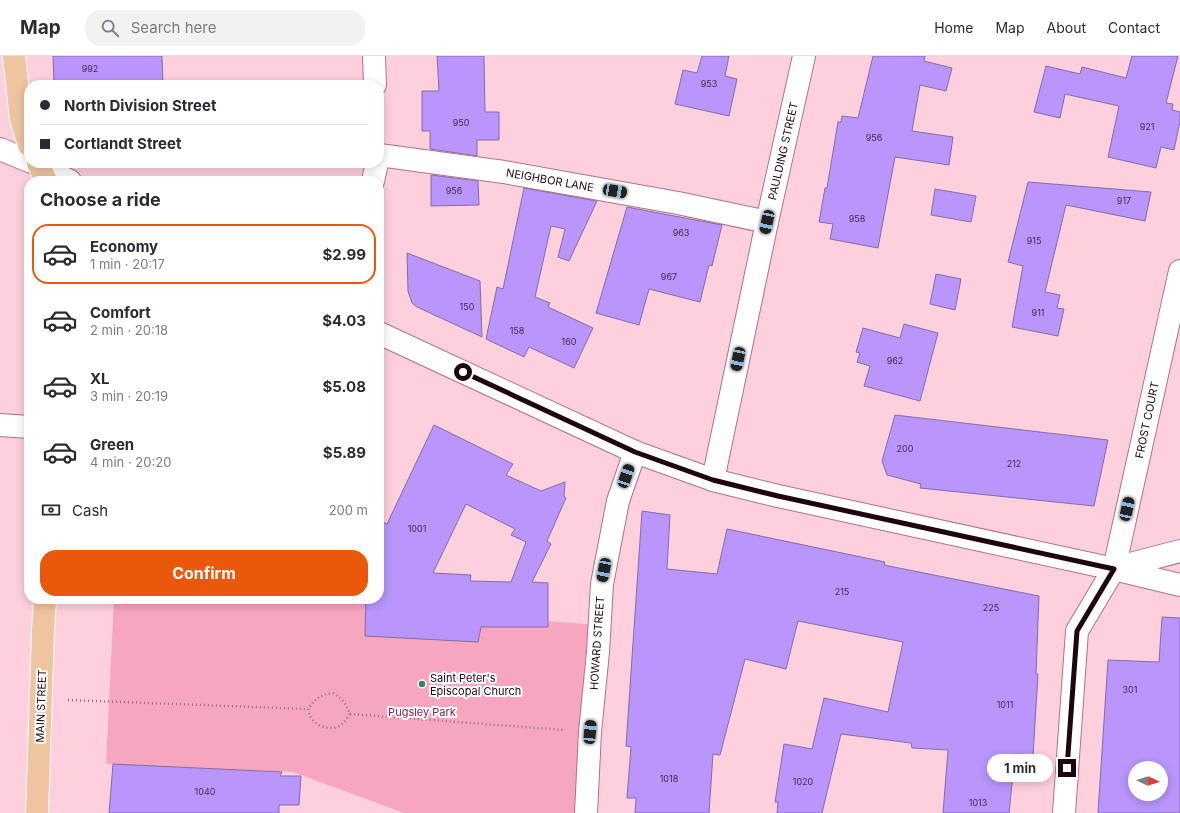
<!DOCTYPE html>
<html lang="en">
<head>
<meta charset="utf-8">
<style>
  :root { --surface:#fff; --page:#f2f2f3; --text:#2b2b33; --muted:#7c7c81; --line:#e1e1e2; --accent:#ea580c }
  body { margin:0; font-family:Inter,sans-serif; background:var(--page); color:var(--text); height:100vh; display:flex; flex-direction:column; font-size:15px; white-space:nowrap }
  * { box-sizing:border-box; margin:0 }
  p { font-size:13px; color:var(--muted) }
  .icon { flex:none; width:22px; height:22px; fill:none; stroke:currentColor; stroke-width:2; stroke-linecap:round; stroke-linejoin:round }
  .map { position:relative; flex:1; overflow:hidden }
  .details { position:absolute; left:24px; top:120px; width:360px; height:428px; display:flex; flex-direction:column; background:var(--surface); border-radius:16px; box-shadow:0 2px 10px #0003 }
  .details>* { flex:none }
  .banner { position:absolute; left:24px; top:24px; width:360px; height:88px; border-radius:16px; box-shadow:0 2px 10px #0003; display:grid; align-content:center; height:88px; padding:0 16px; background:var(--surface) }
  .needle { width:26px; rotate:94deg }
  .buttons { position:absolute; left:1128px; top:705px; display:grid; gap:8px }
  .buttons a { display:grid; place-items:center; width:40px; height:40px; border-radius:50%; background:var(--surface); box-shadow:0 2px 10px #0003; font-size:20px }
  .end { position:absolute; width:18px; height:18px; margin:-9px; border:5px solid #1e060f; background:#fff; box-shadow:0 0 0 2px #fff }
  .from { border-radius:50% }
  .bubble { position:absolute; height:28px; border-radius:14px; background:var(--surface); box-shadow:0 2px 10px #0003; font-size:13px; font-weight:700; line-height:28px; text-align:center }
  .car { position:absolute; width:12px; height:24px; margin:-12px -6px; border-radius:5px; box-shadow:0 0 3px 1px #0007; background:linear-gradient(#222 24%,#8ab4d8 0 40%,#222 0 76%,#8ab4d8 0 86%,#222 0) }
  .banner b { display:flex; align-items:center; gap:14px; height:38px; font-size:15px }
  .banner b+b { border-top:1px solid var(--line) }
  .banner i { width:10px; height:10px; background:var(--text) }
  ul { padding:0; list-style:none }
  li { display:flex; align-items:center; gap:12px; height:60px; margin:0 8px 6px; padding:0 8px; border:2px solid transparent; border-radius:16px }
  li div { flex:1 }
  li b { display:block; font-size:15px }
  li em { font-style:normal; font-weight:700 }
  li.active { border-color:var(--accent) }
  li>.icon { width:36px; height:36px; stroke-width:1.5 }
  h2 { padding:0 16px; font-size:18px; line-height:48px }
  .pay { display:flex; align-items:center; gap:10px; height:44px; padding:0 16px; font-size:15px }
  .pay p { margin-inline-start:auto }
  .primary-button { display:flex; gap:8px; margin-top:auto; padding:8px 16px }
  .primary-button a { flex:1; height:46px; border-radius:16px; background:var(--accent); color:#fff; font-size:16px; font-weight:700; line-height:46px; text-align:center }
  header { display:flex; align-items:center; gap:24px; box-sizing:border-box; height:56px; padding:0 20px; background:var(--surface); border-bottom:1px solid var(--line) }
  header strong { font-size:19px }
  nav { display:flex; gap:22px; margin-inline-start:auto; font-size:14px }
  .search { width:280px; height:36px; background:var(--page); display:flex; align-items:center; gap:10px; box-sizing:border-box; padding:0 14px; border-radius:16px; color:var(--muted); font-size:15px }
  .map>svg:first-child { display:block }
  .green { fill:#f7a6c0 }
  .building { fill:#b995fc; stroke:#806da7; fill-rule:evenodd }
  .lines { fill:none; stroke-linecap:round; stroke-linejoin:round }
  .minor-casing { stroke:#b47187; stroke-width:24 }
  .major-casing { stroke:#fff; stroke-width:24 }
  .path { stroke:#94707c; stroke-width:2.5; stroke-dasharray:1 3; stroke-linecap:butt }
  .minor { stroke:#fff; stroke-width:22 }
  .major { stroke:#efc4a0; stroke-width:22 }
  .route { stroke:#1e060f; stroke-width:5 }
  .poi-dot { fill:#3b7e71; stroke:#fff; stroke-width:1.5 }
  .labels { text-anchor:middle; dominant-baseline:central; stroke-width:4; stroke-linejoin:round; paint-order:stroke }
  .number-label { font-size:9px; fill:#452a4a }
  .street-label { font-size:11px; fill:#1e060f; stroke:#fff }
  .poi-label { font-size:11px; fill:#1e060f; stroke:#fff; text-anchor:start }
  .park-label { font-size:11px; fill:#88224f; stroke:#fff }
</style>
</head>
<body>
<header>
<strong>Map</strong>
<div class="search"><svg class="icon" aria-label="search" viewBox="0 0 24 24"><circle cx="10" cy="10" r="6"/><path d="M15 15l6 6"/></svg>Search here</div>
<nav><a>Home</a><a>Map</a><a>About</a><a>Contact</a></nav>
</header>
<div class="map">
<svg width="1180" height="757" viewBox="0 0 1180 757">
  <rect width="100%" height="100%" fill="#fed0de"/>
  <path class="green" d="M114,543H379L388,553L599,569L578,757H404L293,716L106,708Z"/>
  <g class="building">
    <path d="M53,0H162L163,29H54Z"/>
    <path d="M437,0H484L485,56H499V84H477V100L430,93V75H422V35H439Z"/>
    <path d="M702,0H729L725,20L737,23L729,60L675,48L683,14L697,17Z"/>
    <path d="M873,0H925L924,5L952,12L946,35L920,29L912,75L953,81L949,109L895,101L878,192L830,183L833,168L819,166L825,132H827L838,66H841L842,60L858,62Z"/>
    <path d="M1132,0H1178L1166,47L1173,48L1172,54L1180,56V65L1174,94L1161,91L1156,112L1108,101L1119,50L1065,38L1060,62L1034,56L1046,10L1080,18L1082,11L1126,22Z"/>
    <path d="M431,119L478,125L479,149L431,150Z"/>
    <path d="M1028,126L1151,136L1145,165L1066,149L1045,236L1060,239L1057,252L1064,253L1058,280L1012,271L1023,210L1008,206Z"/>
    <path d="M524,132L597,145L569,205L558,201L565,173L551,170L535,241L550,247L548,251L593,272L574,312L529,291L524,301L486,283L497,231L503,233Z"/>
    <path d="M935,133L976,140L971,166L931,159Z"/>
    <path d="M627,151L722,169L712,210L709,209L700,246L649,233L639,269L596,257Z"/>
    <path d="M407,197L480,225L482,281L417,251L412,247L408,235Z"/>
    <path d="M936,218L961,223L955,254L930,248Z"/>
    <path d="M904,268L938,277L920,345L864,330L870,310L857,306L860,297L856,296L863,272L900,282Z"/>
    <path d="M895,359L1108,384L1094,450L920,432L921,428L887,419L882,405Z"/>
    <path d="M434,369L513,408L506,419L541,435L565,426L564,440L566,442L547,485L551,488L532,526L548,527V571H481L478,586L365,580L366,543H379V464L387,468ZM466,448L515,473L511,479L526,486L511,526L470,525L471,519L433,517Z"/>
    <path d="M642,455L670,459L667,513L717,518L727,473L885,506L884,509L1039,540L1036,618H1038L1033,700L1015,698L1009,757H943L948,694L912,692L911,687L841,678L822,757H777L778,746H775L784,688L812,693L824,642L888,656L903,586L798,565L786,613L745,603L720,699L713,698L709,757H635L636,742H627L631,691L626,690Z"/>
    <path d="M1162,561L1180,562V757H1098L1108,604L1159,606ZM1135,712H1161V738H1135Z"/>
    <path d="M113,708L282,716L280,720H301L299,749H279V757H109Z"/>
  </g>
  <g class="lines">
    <defs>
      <g id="minor">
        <path d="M374,0L375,29"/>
        <path d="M0,93L29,105"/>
        <path d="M379,99L504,116L678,147L767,166"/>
        <path d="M34,107L70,125"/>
        <path d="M373,125L377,107"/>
        <path d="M379,277L635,396L713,424L778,440L1114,513L1180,529"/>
        <path d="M0,369L29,371"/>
        <path d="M713,424L767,166L804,0"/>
        <path d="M1115,512L1180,495"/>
        <path d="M586,757L590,676L598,596L602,528L618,445L635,396"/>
        <path d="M1064,757L1077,575L1114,513L1180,215"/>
      </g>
      <g id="major">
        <path d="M14,0L21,63L29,89"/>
        <path d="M38,107L46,125"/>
        <path d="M37,757L43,575L45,543"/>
      </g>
    </defs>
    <use href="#minor" class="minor-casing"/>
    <use href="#major" class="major-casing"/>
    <g class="path">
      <path d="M333,637C342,642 346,648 350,658C348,661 345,666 342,668C333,676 317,671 311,662C309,659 309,655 308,653C316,642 320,639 333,637Z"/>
      <path d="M68,644L308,653"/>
      <path d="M350,658L565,674"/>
    </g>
    <use href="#minor" class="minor"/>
    <use href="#major" class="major"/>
  </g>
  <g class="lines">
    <path class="route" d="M463,316L635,396L713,424L778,440L1114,513L1077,575L1067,712"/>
  </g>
  <circle class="poi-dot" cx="422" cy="628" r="4"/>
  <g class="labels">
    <g class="number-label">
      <text x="90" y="12">992</text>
      <text x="709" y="27">953</text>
      <text x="461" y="66">950</text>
      <text x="1147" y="70">921</text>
      <text x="874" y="81">956</text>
      <text x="454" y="134">956</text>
      <text x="1124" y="144">917</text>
      <text x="857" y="162">958</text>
      <text x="681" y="176">963</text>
      <text x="1034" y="184">915</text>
      <text x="669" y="220">967</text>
      <text x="467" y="250">150</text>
      <text x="1038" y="256">911</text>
      <text x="517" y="274">158</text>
      <text x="569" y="285">160</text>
      <text x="895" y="304">962</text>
      <text x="905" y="392">200</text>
      <text x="1014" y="407">212</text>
      <text x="417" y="472">1001</text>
      <text x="842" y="535">215</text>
      <text x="991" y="551">225</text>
      <text x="1130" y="633">301</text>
      <text x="1005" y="648">1011</text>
      <text x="669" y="722">1018</text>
      <text x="803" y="725">1020</text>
      <text x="205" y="735">1040</text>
      <text x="978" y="746">1013</text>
    </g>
    <g class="street-label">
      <text transform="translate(783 95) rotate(-77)">PAULDING STREET</text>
      <text transform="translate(550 124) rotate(10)">NEIGHBOR LANE</text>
      <text transform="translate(1147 364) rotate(-78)">FROST COURT</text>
      <text transform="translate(597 587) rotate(-86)">HOWARD STREET</text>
      <text transform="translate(41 650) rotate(-88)">MAIN STREET</text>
    </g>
    <g class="poi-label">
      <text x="430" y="622">Saint Peter's<tspan x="430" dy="13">Episcopal Church</tspan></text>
    </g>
    <g class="park-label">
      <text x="422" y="656">Pugsley Park</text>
    </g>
  </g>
</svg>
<div class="buttons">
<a><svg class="needle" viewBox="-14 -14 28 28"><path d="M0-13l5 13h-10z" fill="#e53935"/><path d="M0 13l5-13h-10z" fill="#7c7c81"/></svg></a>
</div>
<i class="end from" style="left:463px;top:316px"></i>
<i class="end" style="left:1067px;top:712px"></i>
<div class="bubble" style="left:987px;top:698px;width:66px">1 min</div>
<i class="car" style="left:615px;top:135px;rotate:100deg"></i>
<i class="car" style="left:767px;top:166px;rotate:192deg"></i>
<i class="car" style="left:738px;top:303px;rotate:192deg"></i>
<i class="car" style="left:626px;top:420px;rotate:19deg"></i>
<i class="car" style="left:1127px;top:453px;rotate:12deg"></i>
<i class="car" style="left:604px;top:514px;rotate:191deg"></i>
<i class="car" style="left:590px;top:676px;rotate:5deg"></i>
<div class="banner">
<b><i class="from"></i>North Division Street</b>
<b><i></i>Cortlandt Street</b>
</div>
<section class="details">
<h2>Choose a ride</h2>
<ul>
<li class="active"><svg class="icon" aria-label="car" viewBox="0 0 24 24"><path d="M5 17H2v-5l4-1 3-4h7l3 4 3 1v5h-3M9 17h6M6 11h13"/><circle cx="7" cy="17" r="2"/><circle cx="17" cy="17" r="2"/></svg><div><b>Economy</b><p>1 min · 20:17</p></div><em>$2.99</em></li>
<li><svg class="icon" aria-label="car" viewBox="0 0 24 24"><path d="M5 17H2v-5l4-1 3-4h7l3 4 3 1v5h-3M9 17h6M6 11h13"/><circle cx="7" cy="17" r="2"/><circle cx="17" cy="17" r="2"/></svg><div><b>Comfort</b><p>2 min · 20:18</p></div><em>$4.03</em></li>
<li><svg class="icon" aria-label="car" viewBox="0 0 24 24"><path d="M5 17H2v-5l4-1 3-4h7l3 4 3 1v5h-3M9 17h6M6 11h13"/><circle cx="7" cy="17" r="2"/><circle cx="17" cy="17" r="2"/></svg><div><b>XL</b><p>3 min · 20:19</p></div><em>$5.08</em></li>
<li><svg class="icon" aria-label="car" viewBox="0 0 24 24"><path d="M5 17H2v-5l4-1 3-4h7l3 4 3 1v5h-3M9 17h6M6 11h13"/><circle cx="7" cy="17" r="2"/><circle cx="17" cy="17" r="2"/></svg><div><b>Green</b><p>4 min · 20:20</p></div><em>$5.89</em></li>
</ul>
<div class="pay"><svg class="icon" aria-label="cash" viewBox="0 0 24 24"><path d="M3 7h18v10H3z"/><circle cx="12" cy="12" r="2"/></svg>Cash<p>200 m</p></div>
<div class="primary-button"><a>Confirm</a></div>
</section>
</div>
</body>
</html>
